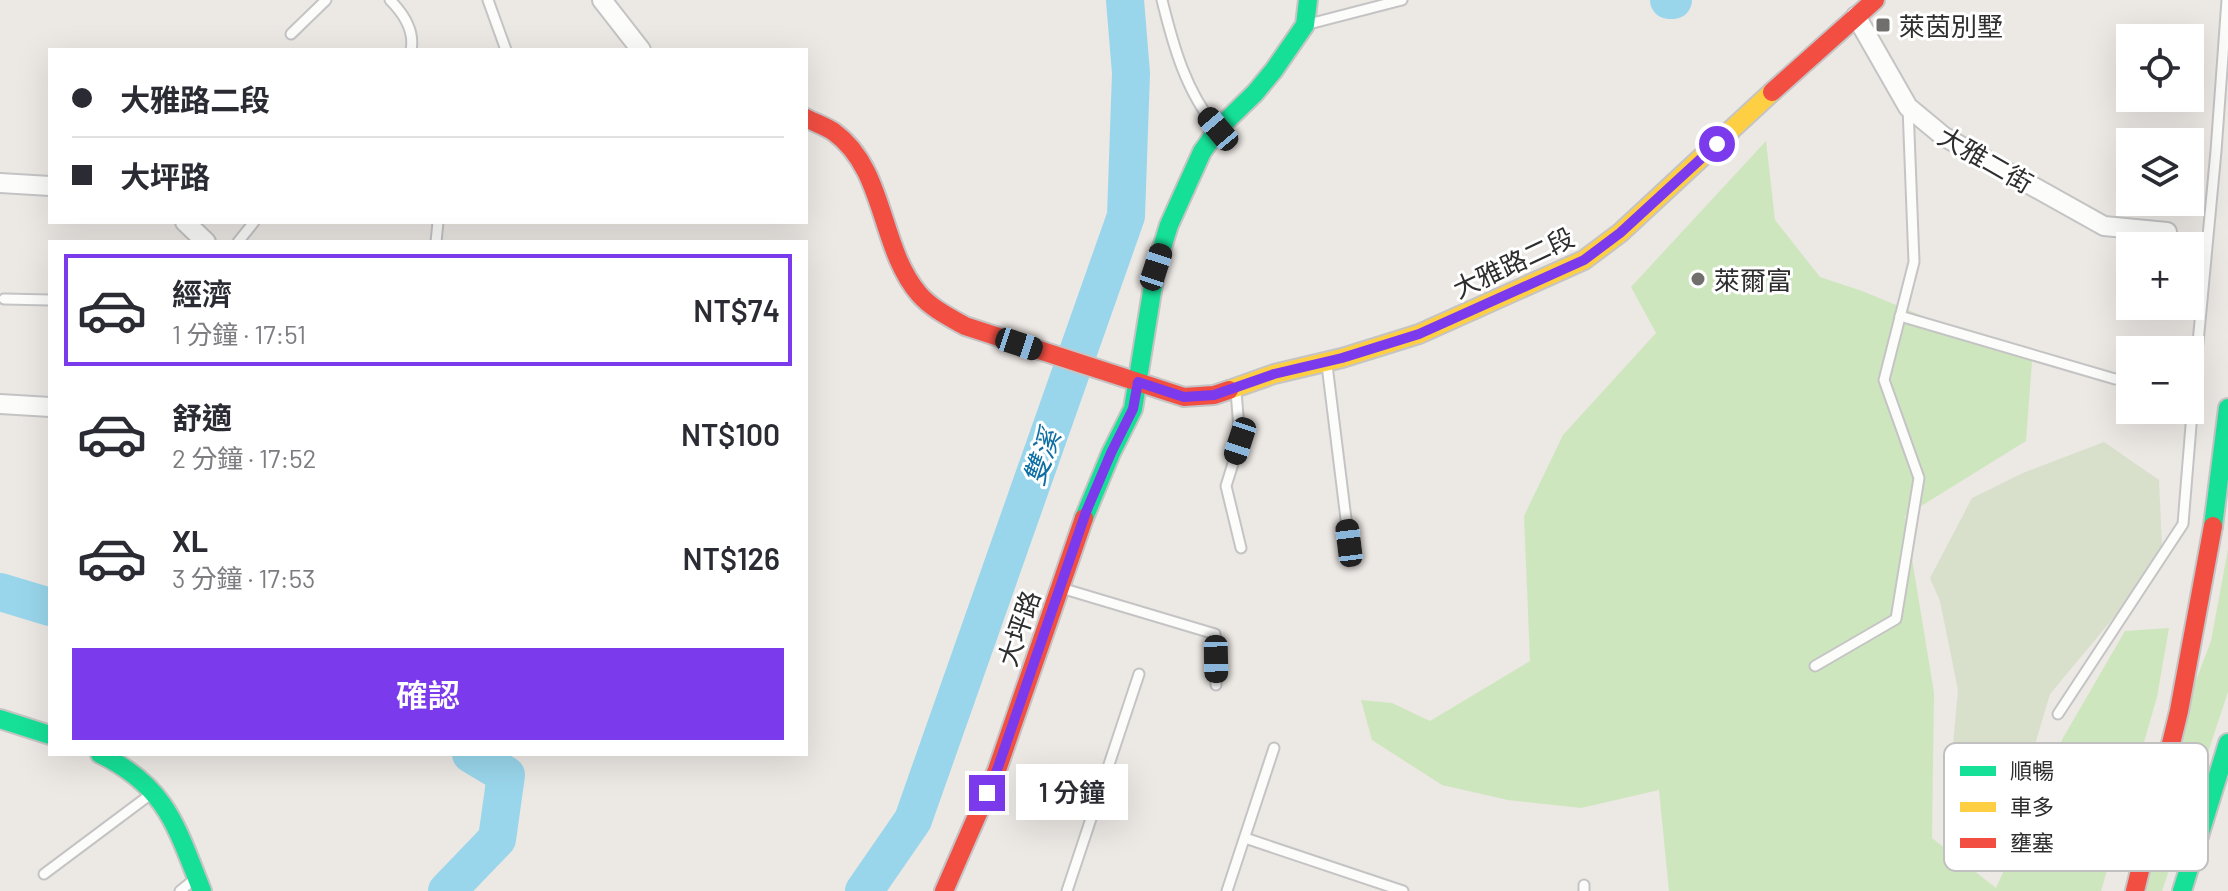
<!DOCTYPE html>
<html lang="zh-TW">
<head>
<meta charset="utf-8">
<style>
  :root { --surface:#fff; --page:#f2f2f3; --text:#2b2b33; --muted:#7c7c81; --line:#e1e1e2; --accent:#7c3aed }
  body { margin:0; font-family:Barlow,"Noto Sans TC",sans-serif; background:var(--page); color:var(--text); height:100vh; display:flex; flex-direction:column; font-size:30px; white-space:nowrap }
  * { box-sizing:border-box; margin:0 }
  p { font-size:26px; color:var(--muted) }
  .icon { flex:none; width:44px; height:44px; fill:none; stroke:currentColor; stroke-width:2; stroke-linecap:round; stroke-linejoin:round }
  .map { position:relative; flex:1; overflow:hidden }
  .drawer { position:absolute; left:48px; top:240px; width:760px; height:516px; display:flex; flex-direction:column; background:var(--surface); border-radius:0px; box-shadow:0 8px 32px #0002 }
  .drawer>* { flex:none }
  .hud { position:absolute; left:48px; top:48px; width:760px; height:176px; border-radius:0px; box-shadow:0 8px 32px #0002; display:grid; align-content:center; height:176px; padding:0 24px; background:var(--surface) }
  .buttons { position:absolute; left:2116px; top:24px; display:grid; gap:16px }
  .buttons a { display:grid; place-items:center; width:88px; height:88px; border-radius:0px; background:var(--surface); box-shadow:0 8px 32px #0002; font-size:40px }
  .end { position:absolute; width:36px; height:36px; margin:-18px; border:10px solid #7c3aed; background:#fff; box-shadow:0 0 0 4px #fff }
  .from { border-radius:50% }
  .bubble { position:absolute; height:56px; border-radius:0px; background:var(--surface); box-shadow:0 8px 32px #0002; font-size:26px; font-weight:600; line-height:56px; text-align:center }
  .car { position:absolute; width:24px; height:48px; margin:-24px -12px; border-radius:10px; box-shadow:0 0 6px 2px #0007; background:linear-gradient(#222 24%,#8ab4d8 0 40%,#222 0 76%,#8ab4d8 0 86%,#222 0) }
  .hud b { display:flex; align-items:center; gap:28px; height:76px; font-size:30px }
  .hud b+b { border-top:2px solid var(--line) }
  .hud i { width:20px; height:20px; background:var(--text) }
  ul { padding:14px 0 0; list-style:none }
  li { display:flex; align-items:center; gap:24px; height:112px; margin:0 16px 12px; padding:0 8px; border:4px solid transparent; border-radius:0px }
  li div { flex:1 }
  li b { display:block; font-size:30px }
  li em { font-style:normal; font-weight:600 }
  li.active { border-color:var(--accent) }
  li>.icon { width:72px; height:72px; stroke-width:1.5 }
  .cta { display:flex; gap:16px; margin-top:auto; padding:16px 24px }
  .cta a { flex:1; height:92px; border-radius:0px; background:var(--accent); color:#fff; font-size:32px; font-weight:600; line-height:92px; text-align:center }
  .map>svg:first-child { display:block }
  .green { fill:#cee6be }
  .cemetery { fill:#d8e0cc }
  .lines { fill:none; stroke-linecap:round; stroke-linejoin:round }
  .river { stroke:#99d6ec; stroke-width:38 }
  .lane-casing { stroke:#c5c4c5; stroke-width:13 }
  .street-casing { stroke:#c5c4c5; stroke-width:22 }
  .fast-casing { stroke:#c5c4c5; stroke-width:22 }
  .slow-casing { stroke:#c5c4c5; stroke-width:22 }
  .jam-casing { stroke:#c5c4c5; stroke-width:22 }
  .lane { stroke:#fcfcfb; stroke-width:9 }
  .street { stroke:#fcfcfb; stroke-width:18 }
  .fast { stroke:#16e098; stroke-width:18 }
  .slow { stroke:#ffcf43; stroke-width:18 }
  .jam { stroke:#f24e42; stroke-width:18 }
  .route { stroke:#7c3aed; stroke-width:10 }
  .poi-dot { fill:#706f6e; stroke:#fff; stroke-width:3 }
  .labels { text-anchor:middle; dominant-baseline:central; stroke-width:6; stroke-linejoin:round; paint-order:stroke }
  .poi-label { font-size:26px; fill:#2e2e2e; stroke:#fff; text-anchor:start }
  .street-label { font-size:26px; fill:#2e2e2e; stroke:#fff }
  .water-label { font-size:28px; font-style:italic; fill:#0d6fa3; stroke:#fff }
  .key { fill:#fff; stroke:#c0c0c0; stroke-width:2 }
  .key-label { font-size:22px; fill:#2e2e2e }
</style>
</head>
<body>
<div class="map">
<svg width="2228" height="891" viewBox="0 0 2228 891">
  <rect width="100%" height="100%" fill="#ece8e4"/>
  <g class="green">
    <path d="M1766,141L1775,220L1820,277L1862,291L2032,361L2026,441L1905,516L1934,693L1932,838L1996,888L2063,738L2125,631L2169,628L2157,697L2101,891H1669L1659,790L1581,808L1508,800L1442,785L1372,740L1361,700L1392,703L1430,721L1530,661L1524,516L1563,435L1656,333L1631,287Z"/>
    <path d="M2228,549V692L2162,891H2135L2192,691L2211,641Z"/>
  </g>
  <path class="cemetery" d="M2104,442L2159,480L2162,546L2165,556L2050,694L2022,788L1991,840L1961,836L1946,822L1958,690L1940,601L1930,578L1972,498L2023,473Z"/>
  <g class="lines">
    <g class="river">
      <path d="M1669,0H1673"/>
      <path d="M0,592L50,607"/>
      <path d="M447,891L497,839L506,775L471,754"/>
      <path d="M864,891L913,820L1126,216L1131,73L1125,0"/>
    </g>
    <defs>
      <g id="lane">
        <path d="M390,0C403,13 415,30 411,50"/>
        <path d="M488,0L506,50"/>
        <path d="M1162,0C1173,45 1186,92 1216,127"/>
        <path d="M1309,24L1402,0"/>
        <path d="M291,34L326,0"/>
        <path d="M238,242L254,222"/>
        <path d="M436,242L438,222"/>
        <path d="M4,299L50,300"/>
        <path d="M1900,316L2115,379L2130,376"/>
        <path d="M2192,364H2196L2216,151L2227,0"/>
        <path d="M1327,365L1349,543"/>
        <path d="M1236,391L1240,441L1226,486L1241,548"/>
        <path d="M1061,588L1215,634L1216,685"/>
        <path d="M1815,666L1896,619L1919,478L1884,380L1914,262L1908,107"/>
        <path d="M2058,714L2183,524L2196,364"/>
        <path d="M1245,838L1403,891"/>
        <path d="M44,874L151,794"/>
        <path d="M1584,885V891"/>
        <path d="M180,891L196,878"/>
        <path d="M1067,891L1139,674"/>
        <path d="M1227,891L1274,748"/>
      </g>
      <g id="street">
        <path d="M602,0L641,50"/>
        <path d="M1856,16L1908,107L1943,136L2104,226L2167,232"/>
        <path d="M0,183L50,186"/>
        <path d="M185,222L206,242"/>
        <path d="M0,404L50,407"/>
      </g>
      <g id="fast">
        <path d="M1084,518L1111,453L1133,409L1156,267L1169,225L1202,152L1218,129L1255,93L1274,70L1305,25L1308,0"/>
        <path d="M2213,526L2228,408"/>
        <path d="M0,719L50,735"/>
        <path d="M100,754C167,787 176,826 202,891"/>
        <path d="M2182,891L2228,743"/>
      </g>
      <path id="slow" d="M1229,390L1274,374L1342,358L1419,334L1584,260L1620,233L1772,92"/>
      <g id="jam">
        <path d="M1772,92L1875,0"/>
        <path d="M806,118C815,123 825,126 834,132C886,170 879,247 919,294C931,308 949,317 965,326L1184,397L1214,395L1229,390"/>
        <path d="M944,891L997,770L1084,518"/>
        <path d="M2135,891L2179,711L2213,526"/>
      </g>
    </defs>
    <use href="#lane" class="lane-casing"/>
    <use href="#street" class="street-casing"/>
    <use href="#fast" class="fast-casing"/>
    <use href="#slow" class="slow-casing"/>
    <use href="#jam" class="jam-casing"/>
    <use href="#lane" class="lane"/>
    <use href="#street" class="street"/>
    <use href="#fast" class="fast"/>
    <use href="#slow" class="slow"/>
    <use href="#jam" class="jam"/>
  </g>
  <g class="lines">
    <path class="route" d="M987,793L997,770L1086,512L1111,453L1133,409L1138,382L1184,397L1214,395L1274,374L1342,358L1419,334L1584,260L1620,233L1717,144"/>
  </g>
  <g class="poi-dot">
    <rect x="1875" y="17" width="16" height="16" rx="4"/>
    <circle cx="1698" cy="279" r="8"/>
  </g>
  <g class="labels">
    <g class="poi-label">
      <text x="1899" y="25">萊茵別墅</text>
      <text x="1714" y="279">萊爾富</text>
    </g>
    <g class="street-label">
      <text transform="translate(1986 159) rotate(30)">大雅二街</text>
      <text transform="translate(1513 262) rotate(-25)">大雅路二段</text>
      <text transform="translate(1018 628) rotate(-71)">大坪路</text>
    </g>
    <g class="water-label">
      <text transform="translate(1041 457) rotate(-71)">雙溪</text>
    </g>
  </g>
  <rect x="1944" y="743" width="264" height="128" rx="12" class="key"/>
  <rect x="1960" y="766" width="36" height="10" fill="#16e098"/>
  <rect x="1960" y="802" width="36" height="10" fill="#ffcf43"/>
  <rect x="1960" y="838" width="36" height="10" fill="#f24e42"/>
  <g class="key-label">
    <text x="2010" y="779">順暢</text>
    <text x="2010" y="815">車多</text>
    <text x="2010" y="851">壅塞</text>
  </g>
</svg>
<div class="buttons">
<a><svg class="icon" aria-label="locate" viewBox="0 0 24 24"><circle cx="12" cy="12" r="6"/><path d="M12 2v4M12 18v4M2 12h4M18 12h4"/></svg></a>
<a><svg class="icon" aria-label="layers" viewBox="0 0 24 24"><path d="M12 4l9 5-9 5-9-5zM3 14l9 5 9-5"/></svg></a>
<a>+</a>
<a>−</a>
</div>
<i class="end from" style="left:1717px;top:144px"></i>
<i class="end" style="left:987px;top:793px"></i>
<div class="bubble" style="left:1016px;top:764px;width:112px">1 分鐘</div>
<i class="car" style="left:1218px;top:129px;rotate:320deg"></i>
<i class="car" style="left:1156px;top:267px;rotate:18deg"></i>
<i class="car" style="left:1019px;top:344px;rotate:108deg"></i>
<i class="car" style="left:1240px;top:441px;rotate:198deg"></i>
<i class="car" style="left:1349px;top:543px;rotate:353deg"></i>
<i class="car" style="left:1216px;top:659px;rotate:179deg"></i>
<div class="hud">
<b><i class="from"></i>大雅路二段</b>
<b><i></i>大坪路</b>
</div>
<section class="drawer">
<ul>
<li class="active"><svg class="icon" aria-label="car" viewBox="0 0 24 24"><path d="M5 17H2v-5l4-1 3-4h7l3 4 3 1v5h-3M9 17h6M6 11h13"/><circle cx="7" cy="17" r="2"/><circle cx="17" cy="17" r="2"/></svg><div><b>經濟</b><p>1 分鐘 · 17:51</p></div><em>NT$74</em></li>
<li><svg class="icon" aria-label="car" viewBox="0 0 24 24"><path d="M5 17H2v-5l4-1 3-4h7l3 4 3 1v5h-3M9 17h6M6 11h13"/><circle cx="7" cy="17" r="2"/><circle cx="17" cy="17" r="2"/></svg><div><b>舒適</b><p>2 分鐘 · 17:52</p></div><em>NT$100</em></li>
<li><svg class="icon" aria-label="car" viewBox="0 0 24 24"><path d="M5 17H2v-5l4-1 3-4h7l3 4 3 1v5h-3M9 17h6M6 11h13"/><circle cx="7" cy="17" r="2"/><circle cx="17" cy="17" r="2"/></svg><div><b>XL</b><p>3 分鐘 · 17:53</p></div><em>NT$126</em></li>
</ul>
<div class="cta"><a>確認</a></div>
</section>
</div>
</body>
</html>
